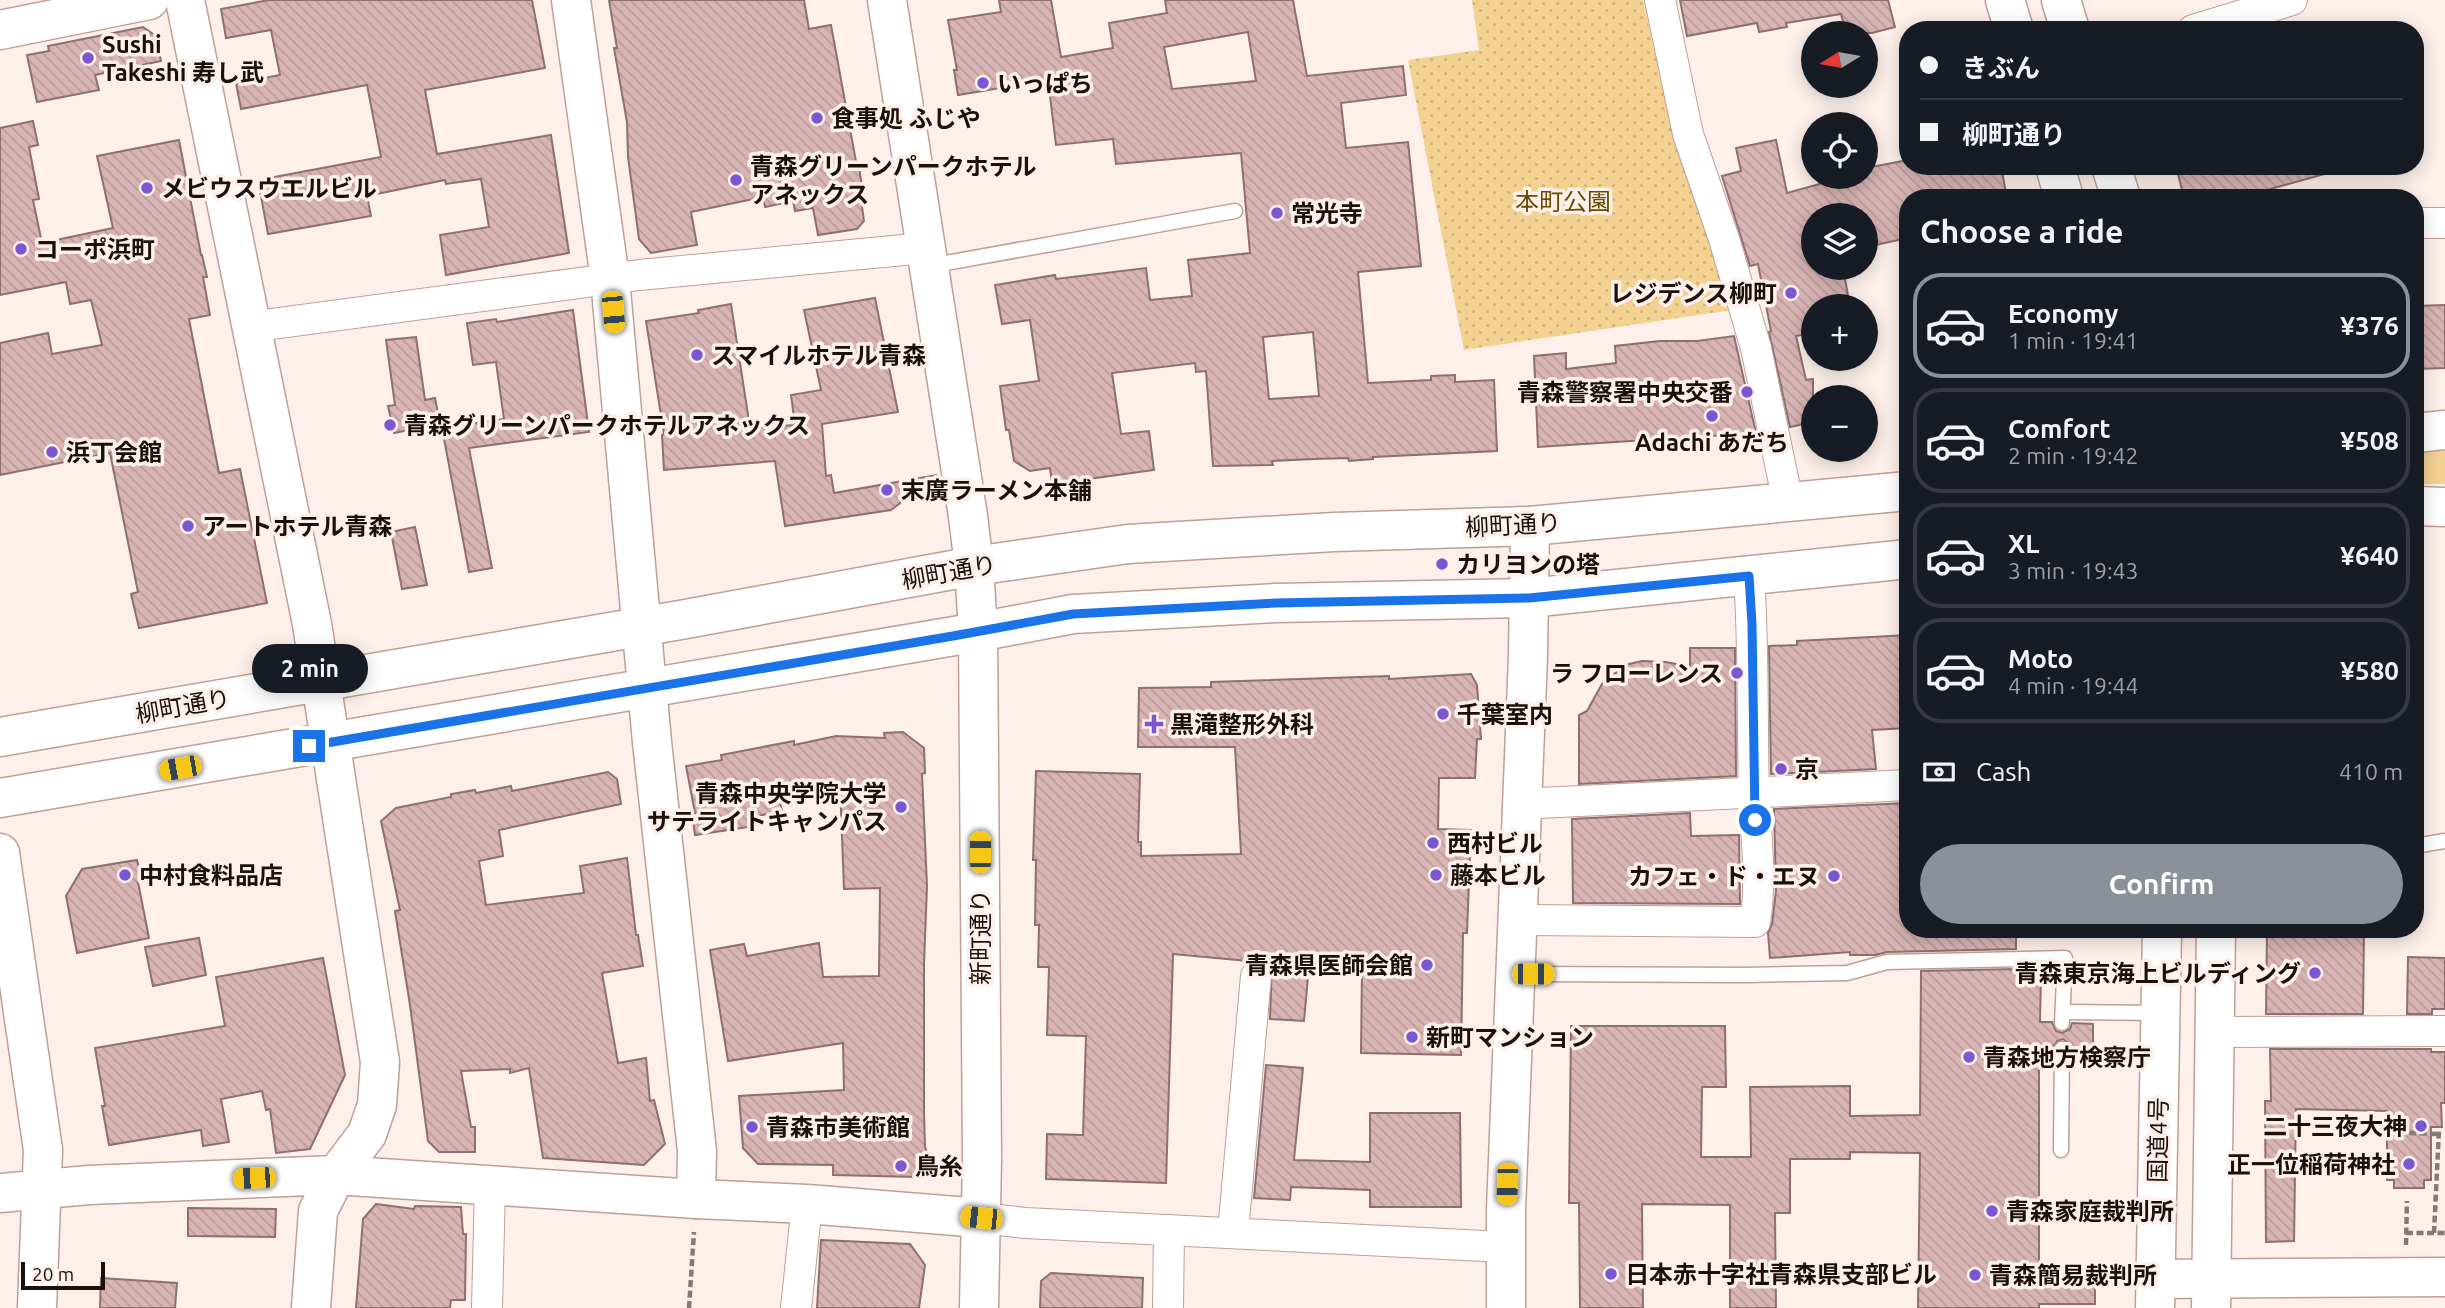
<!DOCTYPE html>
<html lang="en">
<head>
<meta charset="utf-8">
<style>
  :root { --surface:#171b24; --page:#20242c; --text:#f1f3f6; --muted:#9ea1a6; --line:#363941; --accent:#8c9099 }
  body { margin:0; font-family:Ubuntu,"Noto Sans JP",sans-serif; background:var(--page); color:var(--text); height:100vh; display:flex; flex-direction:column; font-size:26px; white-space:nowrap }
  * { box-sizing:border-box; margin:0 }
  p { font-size:23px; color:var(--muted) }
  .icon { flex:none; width:38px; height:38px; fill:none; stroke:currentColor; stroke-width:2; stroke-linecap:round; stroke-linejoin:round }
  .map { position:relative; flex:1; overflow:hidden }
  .details { position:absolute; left:1899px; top:189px; width:525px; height:749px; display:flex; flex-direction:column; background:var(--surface); border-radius:28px; box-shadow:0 4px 18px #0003 }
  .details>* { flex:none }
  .hud { position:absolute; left:1899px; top:21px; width:525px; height:154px; border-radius:28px; box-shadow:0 4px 18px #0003; display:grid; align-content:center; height:154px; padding:0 21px; background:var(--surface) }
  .needle { width:46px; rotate:259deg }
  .buttons { position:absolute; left:1801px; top:21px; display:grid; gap:14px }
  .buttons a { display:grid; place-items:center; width:77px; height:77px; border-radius:50%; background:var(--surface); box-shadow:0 4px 18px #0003; font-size:35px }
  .scale { position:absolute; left:21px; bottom:18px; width:84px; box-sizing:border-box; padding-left:7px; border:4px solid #1b100c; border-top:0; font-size:19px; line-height:24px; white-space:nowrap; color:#1b100c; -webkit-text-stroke:5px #fdf0eb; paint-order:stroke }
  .end { position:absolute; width:32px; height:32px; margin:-16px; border:9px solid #1a73e8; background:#fff; box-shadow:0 0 0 4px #fff }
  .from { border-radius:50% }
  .bubble { position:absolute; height:49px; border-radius:24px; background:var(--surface); box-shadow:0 4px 18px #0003; font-size:23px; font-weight:600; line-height:49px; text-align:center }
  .car { position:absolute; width:21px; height:42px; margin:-21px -10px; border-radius:9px; box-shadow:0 0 5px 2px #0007; background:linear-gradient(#f5c518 24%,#345 0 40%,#f5c518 0 76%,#345 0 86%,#f5c518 0) }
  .hud b { display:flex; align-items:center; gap:24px; height:66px; font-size:26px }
  .hud b+b { border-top:2px solid var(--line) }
  .hud i { width:18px; height:18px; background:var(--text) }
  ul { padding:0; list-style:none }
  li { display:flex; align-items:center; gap:21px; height:105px; margin:0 14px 10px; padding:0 7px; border:4px solid var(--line); border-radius:28px }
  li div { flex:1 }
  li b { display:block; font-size:26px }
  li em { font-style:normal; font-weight:600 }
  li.selected { border-color:var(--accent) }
  li>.icon { width:63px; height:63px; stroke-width:1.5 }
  h2 { padding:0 21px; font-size:32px; line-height:84px }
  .pay { display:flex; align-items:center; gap:18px; height:77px; padding:0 21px; font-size:26px }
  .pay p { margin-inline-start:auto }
  .action { display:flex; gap:14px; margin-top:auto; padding:14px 21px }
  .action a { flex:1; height:80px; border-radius:42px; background:var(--accent); color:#fff; font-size:28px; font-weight:600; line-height:80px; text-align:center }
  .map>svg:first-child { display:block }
  .grass { fill:#f2d191 }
  .park { fill:url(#park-dots) }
  .building { fill:url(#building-back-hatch); stroke:#8e6e6e; stroke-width:2; fill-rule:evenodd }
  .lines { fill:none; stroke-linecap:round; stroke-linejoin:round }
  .lane-casing { stroke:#bf9f94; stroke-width:17 }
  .street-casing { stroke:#bf9f94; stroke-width:32 }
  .secondary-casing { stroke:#bf9f94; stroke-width:41 }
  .primary-casing { stroke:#bf9f94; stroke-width:41 }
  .highway-casing { stroke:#bf9f94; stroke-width:41 }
  .path { stroke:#857975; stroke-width:4.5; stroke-dasharray:7 3.5; stroke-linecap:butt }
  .lane { stroke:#fff; stroke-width:14 }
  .street { stroke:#fff; stroke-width:30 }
  .secondary { stroke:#fff; stroke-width:38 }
  .primary { stroke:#fff; stroke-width:38 }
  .highway { stroke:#fff; stroke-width:38 }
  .route { stroke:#1a73e8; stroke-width:9 }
  .poi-dot { fill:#7a57d1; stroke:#fdf0eb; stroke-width:2.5 }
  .labels { text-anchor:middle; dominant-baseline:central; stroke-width:7; stroke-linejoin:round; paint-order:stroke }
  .poi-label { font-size:24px; font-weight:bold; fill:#1b100c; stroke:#fdf0eb; text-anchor:start }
  .park-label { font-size:24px; fill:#674b00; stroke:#fdf0eb }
  .street-label { font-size:24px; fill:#1b100c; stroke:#fdf0eb }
</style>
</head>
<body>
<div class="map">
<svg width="2445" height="1308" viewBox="0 0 2445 1308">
  <defs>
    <pattern id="park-dots" width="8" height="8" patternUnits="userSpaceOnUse" patternTransform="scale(1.75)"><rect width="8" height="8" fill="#f2d191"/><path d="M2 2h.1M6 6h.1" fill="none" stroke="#cfb27c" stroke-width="1.8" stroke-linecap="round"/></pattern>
    <pattern id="building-back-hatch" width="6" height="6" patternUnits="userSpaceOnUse" patternTransform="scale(1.75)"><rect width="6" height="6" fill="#d8b5b4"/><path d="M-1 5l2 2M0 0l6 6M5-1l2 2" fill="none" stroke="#b99b9a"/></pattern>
  </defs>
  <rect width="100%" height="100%" fill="#fdf0eb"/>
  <path class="grass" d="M2445,445V484H2415V449Z"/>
  <path class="park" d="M1472,0H1643L1674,139L1706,224L1732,310L1464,350L1408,60L1479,50Z"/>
  <g class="building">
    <path d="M269,0H532L545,68L425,90L437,154L551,135L569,253L446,275L440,235L489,227L481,179L446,184L445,180L367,196L371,216L268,234L258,180L381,157L367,85L241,109L236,83L280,75L271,30L226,38L221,9Z"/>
    <path d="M609,0H804L809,29L831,25L857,167H859L864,199L861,200L864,221L857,229L818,235L813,208L795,211L793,201L765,207L763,197L691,212L697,245L651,253L639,239L628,157L627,122L614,48H617Z"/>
    <path d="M999,0H1051L1061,57L1113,48L1109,23L1167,13L1165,0H1293L1307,76L1403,66L1406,95L1341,103L1346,148L1408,142L1421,266L1358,272L1368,383L1431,380V376L1455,375V382L1494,380L1497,451L1373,457V459L1349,461L1348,458L1314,459L1272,461L1273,465L1213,466L1206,371L1196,372L1195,363L1112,373L1121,434L1149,431L1154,470L1052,484L1050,468L1030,471L1014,461L1009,430H1006L1000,386L1039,381L1030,320L1002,324L995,285L1055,275L1056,279L1146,268L1150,300L1192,296L1188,260L1250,253L1241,153L1116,164L1113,139L1056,145L1048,80L958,95L954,70H957L948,20L1001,12ZM1248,32L1256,81L1172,89L1164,47ZM1313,332L1319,396L1269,399L1263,337Z"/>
    <path d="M1680,0H1888L1895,27L1872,33H1846L1841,14L1786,23L1787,27L1759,32L1757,23L1687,36Z"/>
    <path d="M143,27L156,36L161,61L95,75L99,90L37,102L27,55L49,51L48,46Z"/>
    <path d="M33,121L38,145L29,147L39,199L33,200L42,243L113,228L97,156L179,140L201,255H202L207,277H203L210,315L189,319L219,473L240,469L267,603L139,628L131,594L138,592L110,453L0,475V343L48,333L52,354L102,345L91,300L70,304L66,282L0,295V128Z"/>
    <path d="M1776,140L1787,193L1845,177H1866V168L1908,160V166H2001L2007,198H1908V238L1866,247V215H1813V268H1843L1850,306H1813V333L1796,336L1806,380L1813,379V422L1790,427L1769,332L1771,331L1758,264L1750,266L1722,176L1741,171L1736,148Z"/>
    <path d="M2176,166H2327L2328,173L2238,198H2184Z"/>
    <path d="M875,298L898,412L822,424L826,476L831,475L834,493L937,475L891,510L785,526L775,461L664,470L662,435L664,434L646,321L699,313L698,310L731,304L750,428L795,425L791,395L821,390L804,310Z"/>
    <path d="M2445,305V368L2415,369V306Z"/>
    <path d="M573,310L589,432L469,448L492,568L469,572L442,428L504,419L496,362L473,365L467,323L496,319L497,322Z"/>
    <path d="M1734,336L1756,433L1538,447L1534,356L1566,353V369L1616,363L1615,346L1660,341H1697Z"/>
    <path d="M416,337L425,400L435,398L440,424L394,433L388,406L395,405L386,340Z"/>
    <path d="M415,527L427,585L402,589L391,532Z"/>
    <path d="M1908,635V728L1872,730L1876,769L1771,774L1769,646L1797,645V641Z"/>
    <path d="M1690,648H1735L1736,776L1579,784V715L1587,711L1602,684L1625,665L1642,661L1666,662L1690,667Z"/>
    <path d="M1471,674L1477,685L1481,739H1477L1475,778H1439L1438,829L1471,830L1467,933H1463L1461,1055L1361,1053L1362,971L1309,966L1304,1021L1270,1019L1272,963L1257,959L1248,961L1173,954L1166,1183L1046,1179L1047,1134L1083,1135L1086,1036L1047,1035L1049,967H1038L1039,925H1035L1036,860H1033L1036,771L1140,774L1138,842H1141V856L1241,854L1235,747H1138L1139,688L1211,687V682L1389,676V679Z"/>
    <path d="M903,732L924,748L925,773L922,774L927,886L924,964V1111L925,1146L929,1164L918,1177L833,1175V1165L758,1164L743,1148L739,1096L844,1090L843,1043L728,1061L710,950L744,944L747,956L819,943L823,977L879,976L880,888L844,889L840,784L779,797L782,811L753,817L755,826L695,835L692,813H695L686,766L722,760L721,755L794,741V745L836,736L885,738L884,733Z"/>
    <path d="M608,772L617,779L621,804L499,830L503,856L479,861L486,905L584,893L580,866L627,858L636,935H638L643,966L602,973L618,1063L646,1058L650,1101L654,1100L665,1144L644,1165L543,1158L529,1068L510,1073V1069L461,1071L471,1127H475V1152H439L428,1141L410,1005L395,911L400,910L381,821L396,808L451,797V794L475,790L476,793L511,786L512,791Z"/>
    <path d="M1908,803V929H2016V949L1887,952L1875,955H1850V952L1770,958L1768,933L1772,924L1776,891L1774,809Z"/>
    <path d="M1690,813L1691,836L1739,835L1740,904L1573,903L1572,819Z"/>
    <path d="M137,860L142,881L138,882L149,938L77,953L66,896L82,869Z"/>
    <path d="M2267,929H2364L2363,1014H2266Z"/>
    <path d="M199,938L206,975L153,986L145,947Z"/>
    <path d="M2408,957L2445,958V1009H2432V1014H2407Z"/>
    <path d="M323,958L345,1075L310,1149L276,1153L270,1109L266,1110L262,1091L221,1099L229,1142L203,1146L201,1130L109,1145L102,1106H105L95,1048L225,1026L216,977Z"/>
    <path d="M2016,969V975H2041L2040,1022H2052L2056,1031L2062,1033L2070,1029L2072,1023L2093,1024V1050H2072L2070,1044L2063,1039L2057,1041L2052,1049L2039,1048V1272H2095V1304H2039V1308H1918L1920,1153L1850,1152V1159H1790V1213H1775L1776,1308H1730V1205L1642,1204L1643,1308H1580L1579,1203H1569L1571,1026H1725L1726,1087H1702L1701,1157H1751L1750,1087L1850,1086V1116L1920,1115L1921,971Z"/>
    <path d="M2270,1049H2431V1052H2445V1103H2441L2442,1127H2431V1180H2424V1188H2394V1180H2387V1111L2296,1109L2294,1241L2266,1242L2265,1101H2271Z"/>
    <path d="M1266,1065L1303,1068L1294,1160L1370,1162V1113H1460L1461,1207H1370V1190L1291,1187L1290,1200L1254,1198Z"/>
    <path d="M376,1204L414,1209L415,1206L461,1207L463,1234H466L465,1300H451L450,1308H356L363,1219Z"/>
    <path d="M188,1208L276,1209L275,1237L188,1236Z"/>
    <path d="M821,1240L910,1244L925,1265L919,1308H817Z"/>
    <path d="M1051,1273L1143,1278L1142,1308H1040L1041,1281Z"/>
    <path d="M101,1278L177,1283L175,1308H100Z"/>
  </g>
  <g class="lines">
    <defs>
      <g id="lane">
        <path d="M929,266L1235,211"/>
        <path d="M2415,846L2445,841"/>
        <path d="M1517,974L1744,975L1847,973L1887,962L2065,958L2062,1023"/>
        <path d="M2063,1012L2159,1013"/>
        <path d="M2061,1150L2062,1049"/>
      </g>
      <g id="street">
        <path d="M1660,0L1688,134L1724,239L1756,348L1788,502"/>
        <path d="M2193,30L2292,0"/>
        <path d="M2415,223H2445"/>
        <path d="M250,327L639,275L925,248"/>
        <path d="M1521,804L1908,785"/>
        <path d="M1517,920L1755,922C1762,880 1756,837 1754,795C1752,722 1754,649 1749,576"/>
        <path d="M2215,1032L2445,1031"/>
        <path d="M981,1218L1025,1223L1505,1247"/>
        <path d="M1233,1232L1256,976"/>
        <path d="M487,1308L490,1185"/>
        <path d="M796,1308L807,1204"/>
        <path d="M1168,1308L1169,1230"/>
      </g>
      <g id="secondary">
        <path d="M185,0L312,624L380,1062L377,1105L367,1134L336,1175L318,1211L311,1308"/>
        <path d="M571,0L610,279L652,742L697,1151L696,1199"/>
        <path d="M887,0L968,516L974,566L1128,544L1334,532L1530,526L1908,491"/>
        <path d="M0,30L149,0"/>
        <path d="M2415,433L2445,430"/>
        <path d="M2415,506L2445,507"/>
        <path d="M978,632L1073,614L1276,603L1529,598L1908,559"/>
        <path d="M0,853L43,1150L37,1308"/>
        <path d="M0,1193L89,1185L336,1175L696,1199L807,1204L981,1218"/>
        <path d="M2155,1279L2445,1277"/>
        <path d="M1506,1308V1210L1528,656L1530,526"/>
      </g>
      <g id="primary">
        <path d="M0,737L686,619L974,566L978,632L982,1158L979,1308"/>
        <path d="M0,798L978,632"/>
      </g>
      <g id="highway">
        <path d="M2005,0L2014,30"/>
        <path d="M2061,0L2070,30"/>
        <path d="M2055,166L2064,198"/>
        <path d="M2111,166L2121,198"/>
        <path d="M2155,1308L2162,929"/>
        <path d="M2211,1308L2216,929"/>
      </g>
    </defs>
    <use href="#lane" class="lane-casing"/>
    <use href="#street" class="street-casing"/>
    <use href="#secondary" class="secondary-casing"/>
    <use href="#primary" class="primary-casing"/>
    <use href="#highway" class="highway-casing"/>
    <g class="path">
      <path d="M2409,1133L2439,1134"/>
      <path d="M2406,1233H2445"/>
      <path d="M2434,1233L2439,1130"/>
      <path d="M2406,1245L2407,1201"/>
      <path d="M689,1308L694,1232"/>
    </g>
    <use href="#lane" class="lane"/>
    <use href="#street" class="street"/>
    <use href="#secondary" class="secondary"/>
    <use href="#primary" class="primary"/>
    <use href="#highway" class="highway"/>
  </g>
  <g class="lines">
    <path class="route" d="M309,746L953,636L1073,614L1276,603L1529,598L1749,576L1752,624L1755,820"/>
  </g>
  <g class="poi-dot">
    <circle cx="88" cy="58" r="7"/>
    <circle cx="983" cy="83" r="7"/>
    <circle cx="817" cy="118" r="7"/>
    <circle cx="736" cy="180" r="7"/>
    <circle cx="147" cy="188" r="7"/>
    <circle cx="1277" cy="213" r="7"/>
    <circle cx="21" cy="249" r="7"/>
    <circle cx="1791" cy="293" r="7"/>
    <circle cx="697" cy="355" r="7"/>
    <circle cx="1747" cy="392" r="7"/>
    <circle cx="1712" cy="416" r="7"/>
    <circle cx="390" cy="425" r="7"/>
    <circle cx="52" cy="452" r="7"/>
    <circle cx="887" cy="490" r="7"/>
    <circle cx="188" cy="526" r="7"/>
    <circle cx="1442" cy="564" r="7"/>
    <circle cx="1737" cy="673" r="7"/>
    <circle cx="1443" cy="714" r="7"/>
    <path d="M1150.5 713.5h7v7h7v7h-7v7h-7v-7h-7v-7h7z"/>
    <circle cx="1781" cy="769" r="7"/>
    <circle cx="901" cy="807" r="7"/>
    <circle cx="1433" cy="843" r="7"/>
    <circle cx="125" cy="875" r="7"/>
    <circle cx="1436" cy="875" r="7"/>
    <circle cx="1834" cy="876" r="7"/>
    <circle cx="1427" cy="965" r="7"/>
    <circle cx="2315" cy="973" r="7"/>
    <circle cx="1412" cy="1037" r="7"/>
    <circle cx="1969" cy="1057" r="7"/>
    <circle cx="2421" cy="1126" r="7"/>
    <circle cx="752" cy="1127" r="7"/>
    <circle cx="2409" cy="1164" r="7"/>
    <circle cx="901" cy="1166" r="7"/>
    <circle cx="1992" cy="1211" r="7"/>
    <circle cx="1611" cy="1274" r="7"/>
    <circle cx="1975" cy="1275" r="7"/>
  </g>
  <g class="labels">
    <g class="poi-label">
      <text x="102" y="44">Sushi<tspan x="102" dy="28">Takeshi 寿し武</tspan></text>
      <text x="997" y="83">いっぱち</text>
      <text x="831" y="118">食事処 ふじや</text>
      <text x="750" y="166">青森グリーンパークホテル<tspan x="750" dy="28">アネックス</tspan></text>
      <text x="161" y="188">メビウスウエルビル</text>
      <text x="1291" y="213">常光寺</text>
      <text x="35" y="249">コーポ浜町</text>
      <text x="1777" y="293" text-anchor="end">レジデンス柳町</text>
      <text x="711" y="355">スマイルホテル青森</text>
      <text x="1733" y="392" text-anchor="end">青森警察署中央交番</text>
      <text x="404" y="425">青森グリーンパークホテルアネックス</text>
      <text x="1712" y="442" text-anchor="middle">Adachi あだち</text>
      <text x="66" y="452">浜丁会館</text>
      <text x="901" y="490">末廣ラーメン本舗</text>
      <text x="202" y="526">アートホテル青森</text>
      <text x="1456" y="564">カリヨンの塔</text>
      <text x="1723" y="673" text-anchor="end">ラ フローレンス</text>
      <text x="1457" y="714">千葉室内</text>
      <text x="1170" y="724">黒滝整形外科</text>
      <text x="1795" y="769">京</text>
      <text x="887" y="793" text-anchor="end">青森中央学院大学<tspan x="887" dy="28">サテライトキャンパス</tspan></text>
      <text x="1447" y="843">西村ビル</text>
      <text x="139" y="875">中村食料品店</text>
      <text x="1450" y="875">藤本ビル</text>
      <text x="1820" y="876" text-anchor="end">カフェ・ド・エヌ</text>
      <text x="1413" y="965" text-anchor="end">青森県医師会館</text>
      <text x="2301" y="973" text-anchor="end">青森東京海上ビルディング</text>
      <text x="1426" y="1037">新町マンション</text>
      <text x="1983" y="1057">青森地方検察庁</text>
      <text x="2407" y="1126" text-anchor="end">二十三夜大神</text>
      <text x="766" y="1127">青森市美術館</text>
      <text x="2395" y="1164" text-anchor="end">正一位稲荷神社</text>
      <text x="915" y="1166">鳥糸</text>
      <text x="2006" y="1211">青森家庭裁判所</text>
      <text x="1625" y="1274">日本赤十字社青森県支部ビル</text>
      <text x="1989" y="1275">青森簡易裁判所</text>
    </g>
    <g class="park-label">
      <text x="1563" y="201">本町公園</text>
    </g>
    <g class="street-label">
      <text transform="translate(1513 525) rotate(-3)">柳町通り</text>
      <text transform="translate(949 572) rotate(-10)">柳町通り</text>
      <text transform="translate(183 706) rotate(-10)">柳町通り</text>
      <text transform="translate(980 937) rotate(-90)">新町通り</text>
      <text transform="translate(2158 1140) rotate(-89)">国道4号</text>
    </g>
  </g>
</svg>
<div class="buttons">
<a><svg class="needle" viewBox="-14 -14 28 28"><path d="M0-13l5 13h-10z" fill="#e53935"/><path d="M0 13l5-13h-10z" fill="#9ea1a6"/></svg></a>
<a><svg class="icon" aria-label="locate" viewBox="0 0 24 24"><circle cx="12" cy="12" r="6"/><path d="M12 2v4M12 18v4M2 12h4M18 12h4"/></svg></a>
<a><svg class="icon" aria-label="layers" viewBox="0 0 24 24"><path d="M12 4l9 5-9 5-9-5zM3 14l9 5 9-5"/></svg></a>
<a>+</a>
<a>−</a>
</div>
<div class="scale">20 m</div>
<i class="end from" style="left:1755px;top:820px"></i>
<i class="end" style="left:309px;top:746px"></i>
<div class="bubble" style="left:252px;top:644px;width:116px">2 min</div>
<i class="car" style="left:613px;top:312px;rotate:175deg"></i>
<i class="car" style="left:180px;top:768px;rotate:260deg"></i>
<i class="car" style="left:980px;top:852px;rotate:0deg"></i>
<i class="car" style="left:1533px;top:974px;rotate:90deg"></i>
<i class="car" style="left:254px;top:1178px;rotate:268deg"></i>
<i class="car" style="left:1507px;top:1184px;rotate:182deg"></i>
<i class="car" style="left:981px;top:1218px;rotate:276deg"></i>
<div class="hud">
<b><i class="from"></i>きぶん</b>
<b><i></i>柳町通り</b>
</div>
<section class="details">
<h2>Choose a ride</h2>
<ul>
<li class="selected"><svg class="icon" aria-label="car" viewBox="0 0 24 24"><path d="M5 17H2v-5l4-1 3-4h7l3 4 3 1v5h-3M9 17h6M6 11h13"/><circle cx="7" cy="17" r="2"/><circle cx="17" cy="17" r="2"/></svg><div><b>Economy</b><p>1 min · 19:41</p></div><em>¥376</em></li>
<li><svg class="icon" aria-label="car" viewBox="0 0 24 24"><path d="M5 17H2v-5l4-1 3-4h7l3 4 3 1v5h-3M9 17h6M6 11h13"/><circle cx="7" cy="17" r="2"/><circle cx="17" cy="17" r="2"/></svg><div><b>Comfort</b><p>2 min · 19:42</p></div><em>¥508</em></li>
<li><svg class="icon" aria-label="car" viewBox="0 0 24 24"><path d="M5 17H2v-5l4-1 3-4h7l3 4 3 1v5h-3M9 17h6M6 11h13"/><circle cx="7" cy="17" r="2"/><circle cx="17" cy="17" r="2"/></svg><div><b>XL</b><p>3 min · 19:43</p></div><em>¥640</em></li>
<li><svg class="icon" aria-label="car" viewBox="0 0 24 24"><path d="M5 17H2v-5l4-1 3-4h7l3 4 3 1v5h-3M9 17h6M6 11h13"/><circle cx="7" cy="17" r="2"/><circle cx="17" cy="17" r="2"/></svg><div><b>Moto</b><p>4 min · 19:44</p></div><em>¥580</em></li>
</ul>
<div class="pay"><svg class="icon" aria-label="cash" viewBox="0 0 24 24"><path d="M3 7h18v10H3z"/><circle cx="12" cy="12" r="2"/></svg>Cash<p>410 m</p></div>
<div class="action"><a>Confirm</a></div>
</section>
</div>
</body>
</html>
